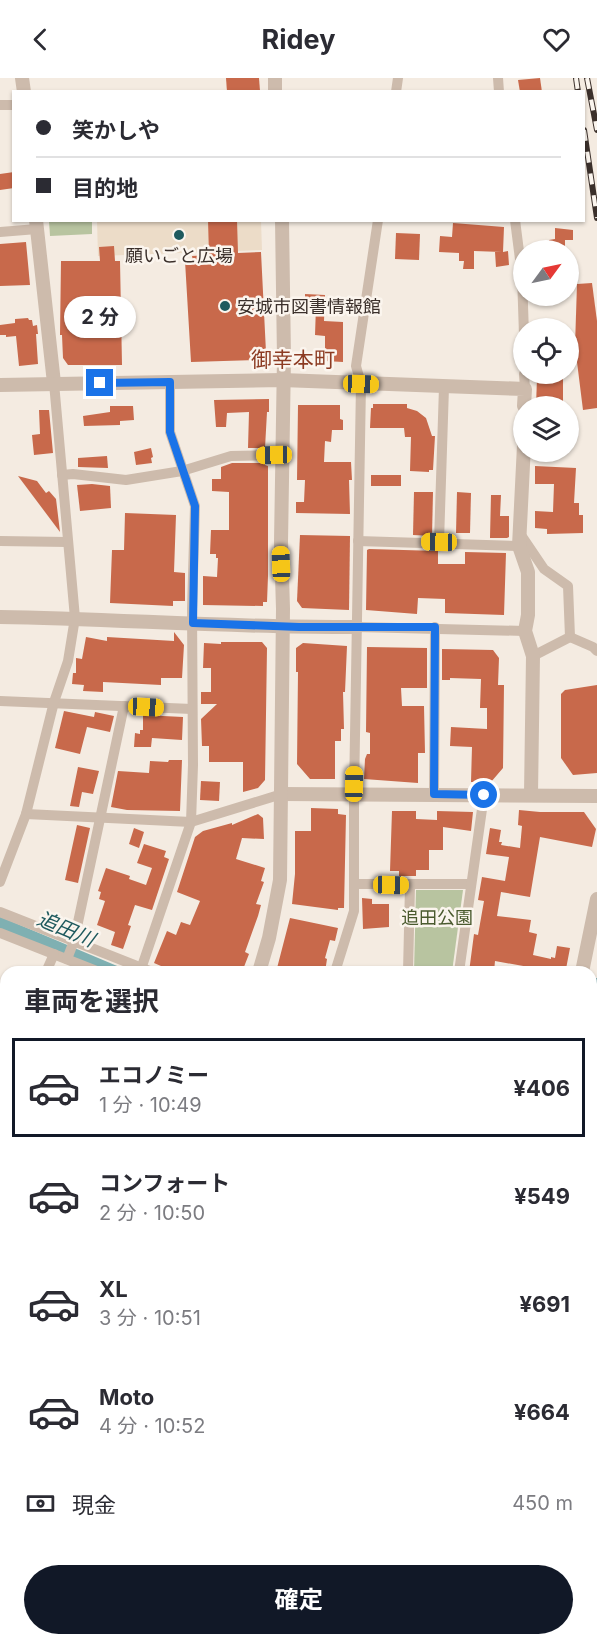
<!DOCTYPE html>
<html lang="ja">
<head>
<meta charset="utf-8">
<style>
  :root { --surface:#fff; --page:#f7f7f7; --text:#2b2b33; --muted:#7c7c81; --line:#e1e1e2; --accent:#111827 }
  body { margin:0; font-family:Inter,"Noto Sans JP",sans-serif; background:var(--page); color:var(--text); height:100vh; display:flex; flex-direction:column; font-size:22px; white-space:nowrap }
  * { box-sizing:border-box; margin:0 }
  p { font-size:20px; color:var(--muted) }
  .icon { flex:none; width:33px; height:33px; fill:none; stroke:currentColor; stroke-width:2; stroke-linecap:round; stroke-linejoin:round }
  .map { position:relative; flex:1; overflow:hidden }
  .drawer { position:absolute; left:0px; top:888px; width:597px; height:680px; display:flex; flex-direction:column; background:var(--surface); border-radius:18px 18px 0 0; box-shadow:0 2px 4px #0004 }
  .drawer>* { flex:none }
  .hud { position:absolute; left:12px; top:12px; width:573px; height:132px; border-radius:0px; box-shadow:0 2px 4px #0004; display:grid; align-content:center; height:132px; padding:0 24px; background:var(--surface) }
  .needle { width:39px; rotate:57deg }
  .fabs { position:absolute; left:513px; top:162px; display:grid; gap:12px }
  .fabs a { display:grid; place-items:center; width:66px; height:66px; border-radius:50%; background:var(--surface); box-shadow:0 2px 4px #0004; font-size:30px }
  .end { position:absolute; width:27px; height:27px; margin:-14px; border:8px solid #1a73e8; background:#fff; box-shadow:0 0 0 3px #fff }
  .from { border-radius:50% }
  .bubble { position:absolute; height:42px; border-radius:21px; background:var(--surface); box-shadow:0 2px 4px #0004; font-size:20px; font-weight:700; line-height:42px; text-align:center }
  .car { position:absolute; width:18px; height:36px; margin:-18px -9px; border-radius:8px; box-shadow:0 0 4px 2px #0007; background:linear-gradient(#f5c518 24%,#345 0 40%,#f5c518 0 76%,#345 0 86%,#f5c518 0) }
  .hud b { display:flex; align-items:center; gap:21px; height:57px; font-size:22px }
  .hud b+b { border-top:2px solid var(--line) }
  .hud i { width:15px; height:15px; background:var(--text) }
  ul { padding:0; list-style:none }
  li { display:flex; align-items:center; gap:18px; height:99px; margin:0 12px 9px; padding:0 12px; border:3px solid transparent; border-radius:0px }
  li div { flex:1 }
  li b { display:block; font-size:22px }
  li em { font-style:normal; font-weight:700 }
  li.active { border-color:var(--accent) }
  li>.icon { width:54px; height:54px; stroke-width:1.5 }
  h2 { padding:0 24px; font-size:27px; line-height:72px }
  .pay { display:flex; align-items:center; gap:15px; height:66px; padding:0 24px; font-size:22px }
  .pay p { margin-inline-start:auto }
  .action { display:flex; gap:12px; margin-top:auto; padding:12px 24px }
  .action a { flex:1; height:69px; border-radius:36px; background:var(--accent); color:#fff; font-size:24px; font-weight:700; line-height:69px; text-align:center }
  header { display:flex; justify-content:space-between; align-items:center; height:78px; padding:0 24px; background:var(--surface); font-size:27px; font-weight:700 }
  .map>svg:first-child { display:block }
  .green { fill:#b8c4a0 }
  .plaza { fill:#ecdcc8 }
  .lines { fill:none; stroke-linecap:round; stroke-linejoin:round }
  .canal { stroke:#7fb0b2; stroke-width:12 }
  .building { fill:#c8694b }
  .minor { stroke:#cdbbac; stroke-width:10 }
  .tertiary { stroke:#cdbbac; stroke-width:14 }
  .rail-casing { stroke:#3b302b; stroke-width:6 }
  .rail { stroke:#fbf5ee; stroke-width:4; stroke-dasharray:11; stroke-linecap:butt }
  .route { stroke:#1a73e8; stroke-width:8 }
  .poi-dot { fill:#1f5a5e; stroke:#fbf5ee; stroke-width:2 }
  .labels { text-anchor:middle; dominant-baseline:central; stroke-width:5; stroke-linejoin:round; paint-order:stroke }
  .poi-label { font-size:18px; fill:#3b302b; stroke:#fbf5ee }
  .park-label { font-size:18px; fill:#4a5a2e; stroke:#fbf5ee }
  .water-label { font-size:20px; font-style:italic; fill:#1f5a5e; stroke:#fbf5ee }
  .quarter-label { font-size:21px; fill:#8c3b22; stroke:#fbf5ee }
</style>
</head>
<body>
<header><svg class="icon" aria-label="back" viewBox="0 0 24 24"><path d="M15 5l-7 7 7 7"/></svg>Ridey<svg class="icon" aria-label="heart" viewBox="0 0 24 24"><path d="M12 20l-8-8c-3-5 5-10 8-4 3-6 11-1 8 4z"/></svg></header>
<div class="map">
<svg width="597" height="1567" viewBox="0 0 597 1567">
  <rect width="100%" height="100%" fill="#f4ebe1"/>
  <g class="green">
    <path d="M49,143H92V156L50,158Z"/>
    <path d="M416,812H463L452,894H414Z"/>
  </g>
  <g class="plaza">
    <path d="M97,143H261L262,172L98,178Z"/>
    <path d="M0,1138L6,1140V1203L0,1204Z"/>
  </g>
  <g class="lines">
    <g class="canal">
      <path d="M0,845L116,894"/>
      <path d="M591,907L597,906"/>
    </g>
  </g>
  <g class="building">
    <path d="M226,0H259L260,13L227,14Z"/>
    <path d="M540,0L542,14H520L518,2Z"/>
    <path d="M14,94V110L0,112V96Z"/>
    <path d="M208,142H237L238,175L261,174L266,274L256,282L191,284L185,183H193L192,178L209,177Z"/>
    <path d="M453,145L504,149L503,174L508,173L509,187L496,189L495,174H502L474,173V191H463L464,183H459V175L439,174L440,158L452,159Z"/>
    <path d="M555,150L573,152V162H565V172H549V162L555,161Z"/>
    <path d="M396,155L420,156L419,182L395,181Z"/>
    <path d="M26,164L30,207L0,208V166Z"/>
    <path d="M114,168L115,183H120L122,287H68L63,280L62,257H60L61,183H100L99,169Z"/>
    <path d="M592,205L597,243V330L583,332L575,268L577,206Z"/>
    <path d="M305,216L325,217L324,243L343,244V284L325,283V258L315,257L316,228H305Z"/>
    <path d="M28,240L29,242H32L33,248L37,247L38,256H36L38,286L19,288L16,258L6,259V257H0V247L15,245V241Z"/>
    <path d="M537,300L563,301V328H536Z"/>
    <path d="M269,321V334H267L265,370H248L249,334L227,335L226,349H216L214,322Z"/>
    <path d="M373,326H407V330L417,333L426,340L432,358H435L433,392H429V394L410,393L411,359H405L404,350H370L371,330H373Z"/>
    <path d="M298,327H340V341L343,342V352H332L331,364L325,363L324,384H351L352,402H349L350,436L296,435V424H304L305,402H297Z"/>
    <path d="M110,328H133L134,342L120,343V347L84,348L83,338L110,334Z"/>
    <path d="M39,332H49L53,375L34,377L32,357L40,356Z"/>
    <path d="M151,370L153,379L151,380L152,385L136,387L134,374Z"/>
    <path d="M107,378L108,390L78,389V380Z"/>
    <path d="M232,385H265V387L268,388V498L267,524H263V528L203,527V498L217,499L218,480H216V476H210L211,452H229V414L212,413V401H221V389Z"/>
    <path d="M535,388L576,390L574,425H579V437H583V455L547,456V451L535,450V433L553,434L554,406H535Z"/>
    <rect x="371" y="397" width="30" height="11"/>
    <path d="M18,398L37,403L46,415L49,413L56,421L60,454Z"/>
    <path d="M92,406L110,408L111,430L80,433L77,407Z"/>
    <path d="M414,414H433L432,458L413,457Z"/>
    <path d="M457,414L471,415L470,455H456Z"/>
    <path d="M491,417H501L500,438H509V459L507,460H490Z"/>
    <path d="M125,435L176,437L174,494L185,495V523H173V528L110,525L112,472H124Z"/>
    <path d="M300,457L350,458L349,532L302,530L297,523Z"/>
    <path d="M369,471L438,473V486H465V474L506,475L504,537L445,535V521L418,520L417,536L366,532L367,472Z"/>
    <path d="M174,554L184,567L182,600H161V607L103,604V614L83,613L84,607L72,606L73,595H76V580L82,581L86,559L107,563V559L174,563Z"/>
    <path d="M221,564H262L267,570L265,702L258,710L243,714V684H209V668H202L201,641L217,626H201V614H211V590H203L204,565L221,566Z"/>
    <path d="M303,565L347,568L345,614H343L344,651H341V663H335V701H310L297,686L298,594H296V570Z"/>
    <path d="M367,569L427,570V610H401L402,628H424L425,675H418V705L364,701L365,681L367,676H370V655L366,654Z"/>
    <path d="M442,571L493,572L499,580L498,607H504L503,690L491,704H471L472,669L450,668L451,649L487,651V630H480L481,601L450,600V602H442Z"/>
    <path d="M597,607V695L573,697L561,680V616L565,612Z"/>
    <path d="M64,633L94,639L95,634L114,638L110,654L87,649L80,676L55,670Z"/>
    <path d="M143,637L183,639L182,662L152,660L151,669H134L135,655L140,656V652H143Z"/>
    <path d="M169,682H182L180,733L127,732L111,729L118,693L149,695L150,683L168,684Z"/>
    <path d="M78,689L99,693L93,716L82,714L79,729L70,728Z"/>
    <path d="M201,703L220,704L219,723L200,722Z"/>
    <path d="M311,730L338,731V736L346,737L344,830H338V832L292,826L295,796V753H311Z"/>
    <path d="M519,732L540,734H584L596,751L592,769L540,759L530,819L501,814L497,838L531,842L529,854L537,856L533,877L551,881V879L555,880L557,868L570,870L566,891H540L495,883L494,894H469L474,856L478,857L484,823L478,822L482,799L505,803L509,779L486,776L490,750L501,752L499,764H502L501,767L520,770L522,748L518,747Z"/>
    <path d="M392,733H416V741L437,742V733L473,734L471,753L443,749V772H429V792H416V798H399V793H390Z"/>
    <path d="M258,736L263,740L264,761L242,760L236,781L265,790L261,803L264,804L256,826L261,827L258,838L245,874L249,876L242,894H175L154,885L167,853L176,857L181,844L190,847L200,823L177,814L195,759L203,753L232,745V747Z"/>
    <path d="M77,747L90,750L78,805L65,802Z"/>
    <path d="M134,750L144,754L139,770L129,766Z"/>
    <path d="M144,766L166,773L164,779L169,781L152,832L135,827L128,847L131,848L123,871L111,867L115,854L97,847L105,823L99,821L101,814L98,813L106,790L130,798L129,801L146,807L152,790L137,785Z"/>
    <path d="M362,820L372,821V826H389V849L363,851Z"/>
    <path d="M290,840L338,850L335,863L330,862L325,880L327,881L325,894H276Z"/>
  </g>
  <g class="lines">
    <g class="minor">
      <path d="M498,0L499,14"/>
      <path d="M396,14L398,0"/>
      <path d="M0,27H14"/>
      <path d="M515,142L522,197L524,257"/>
      <path d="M0,154L37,151"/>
      <path d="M524,296L525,311"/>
      <path d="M62,397L73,396L126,402L182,393L231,378L283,377"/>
      <path d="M521,457L544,491L568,508L570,559L533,578"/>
      <path d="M0,463L67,464"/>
      <path d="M358,463L519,468"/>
      <path d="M439,464L444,309"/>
      <path d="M357,549L525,553"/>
      <path d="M570,559L593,569L597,573"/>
      <path d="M0,623L192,631"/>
      <path d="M434,716L435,549"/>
      <path d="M26,736L191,744L282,716"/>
      <path d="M0,804L26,736L54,624L68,583L75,540L54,305"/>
      <path d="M354,806H471"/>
      <path d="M0,834L152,894"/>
      <path d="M0,855L99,894"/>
      <path d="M67,881L74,863L124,628"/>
      <path d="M46,894L54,876"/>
      <path d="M140,894L191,744L193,687L192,531L195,428L170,354V304"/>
      <path d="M335,894L354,833V716L361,306L356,288L378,142"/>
      <path d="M408,894L410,807"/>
      <path d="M459,894L484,717"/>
      <path d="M591,931L597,935"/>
      <path d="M0,993L6,980"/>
      <path d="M0,1062L6,1066"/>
      <path d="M591,1071L597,1072"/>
      <path d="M0,1113L6,1116"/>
      <path d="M0,1234L6,1233"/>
      <path d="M591,1234L597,1209"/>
      <path d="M0,1326L6,1298"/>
      <path d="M591,1430L597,1429"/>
      <path d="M0,1516L6,1497"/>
      <path d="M110,1562L123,1567"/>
      <path d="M371,1562V1567"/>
      <path d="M544,1562V1567"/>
      <path d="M283,1567V1562"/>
    </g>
    <g class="tertiary">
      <path d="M22,0L24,14"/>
      <path d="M275,0V14"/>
      <path d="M36,142L54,305"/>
      <path d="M0,307L282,302L525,311L524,328"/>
      <path d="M524,367L519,468L528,494V537L525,553L533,578L531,716"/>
      <path d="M0,539C119,541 238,550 357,549"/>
      <path d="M282,716L597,718"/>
      <path d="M259,894L269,860L280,802L283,531L281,464L284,280L282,142"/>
      <path d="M582,894L597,821"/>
      <path d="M591,1314H597"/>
      <path d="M0,1341H6"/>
      <path d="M464,1562V1567"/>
      <path d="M50,1567L52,1562"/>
    </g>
    <defs>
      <g id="rail">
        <path d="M576,0L578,14"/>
        <path d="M587,0L597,52"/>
        <path d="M584,52L597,140"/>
      </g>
    </defs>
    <use href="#rail" class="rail-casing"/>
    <use href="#rail" class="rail"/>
  </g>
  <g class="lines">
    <path class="route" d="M100,305L170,304V354L195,428L193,545L299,549H435L434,716L484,717"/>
  </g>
  <g class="poi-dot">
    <circle cx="179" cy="157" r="6"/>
    <circle cx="225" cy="228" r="6"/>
  </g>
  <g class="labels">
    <g class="poi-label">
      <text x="179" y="177">願いごと広場</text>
      <text x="237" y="228" text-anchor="start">安城市図書情報館</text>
    </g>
    <g class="park-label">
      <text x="437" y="839">追田公園</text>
    </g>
    <g class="water-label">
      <text transform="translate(66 851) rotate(23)">追田川</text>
    </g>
    <g class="quarter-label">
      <text x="293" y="281">御幸本町</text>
    </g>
  </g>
</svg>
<div class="fabs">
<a><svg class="needle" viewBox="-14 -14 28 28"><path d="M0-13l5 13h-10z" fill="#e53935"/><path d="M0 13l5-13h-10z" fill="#7c7c81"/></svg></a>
<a><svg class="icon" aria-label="locate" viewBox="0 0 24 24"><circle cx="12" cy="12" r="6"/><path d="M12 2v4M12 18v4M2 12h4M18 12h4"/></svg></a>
<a><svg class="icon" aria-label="layers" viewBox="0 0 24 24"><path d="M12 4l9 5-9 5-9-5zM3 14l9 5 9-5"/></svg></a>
</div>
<i class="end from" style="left:484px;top:717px"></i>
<i class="end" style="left:100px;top:305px"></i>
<div class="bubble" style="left:64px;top:218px;width:72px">2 分</div>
<i class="car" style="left:361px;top:306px;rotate:92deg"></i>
<i class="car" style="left:274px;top:377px;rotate:269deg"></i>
<i class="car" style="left:439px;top:464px;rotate:271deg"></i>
<i class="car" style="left:281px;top:486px;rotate:358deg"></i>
<i class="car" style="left:146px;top:629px;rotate:93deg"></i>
<i class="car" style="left:354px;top:706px;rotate:1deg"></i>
<i class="car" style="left:391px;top:807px;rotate:91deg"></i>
<div class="hud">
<b><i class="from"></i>笑かしや</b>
<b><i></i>目的地</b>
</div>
<section class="drawer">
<h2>車両を選択</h2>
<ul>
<li class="active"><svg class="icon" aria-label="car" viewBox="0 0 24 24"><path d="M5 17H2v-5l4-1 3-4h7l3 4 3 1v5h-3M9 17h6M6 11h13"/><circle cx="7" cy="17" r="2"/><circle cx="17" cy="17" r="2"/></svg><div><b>エコノミー</b><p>1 分 · 10:49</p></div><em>¥406</em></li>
<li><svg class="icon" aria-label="car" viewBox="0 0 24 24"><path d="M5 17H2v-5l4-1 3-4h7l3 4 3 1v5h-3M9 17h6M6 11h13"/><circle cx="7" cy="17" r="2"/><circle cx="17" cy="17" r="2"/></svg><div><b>コンフォート</b><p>2 分 · 10:50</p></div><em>¥549</em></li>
<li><svg class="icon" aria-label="car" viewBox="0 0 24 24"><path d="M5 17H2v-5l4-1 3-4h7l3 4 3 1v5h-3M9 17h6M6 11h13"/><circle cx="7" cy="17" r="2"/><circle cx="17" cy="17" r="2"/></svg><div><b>XL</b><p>3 分 · 10:51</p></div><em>¥691</em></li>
<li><svg class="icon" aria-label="car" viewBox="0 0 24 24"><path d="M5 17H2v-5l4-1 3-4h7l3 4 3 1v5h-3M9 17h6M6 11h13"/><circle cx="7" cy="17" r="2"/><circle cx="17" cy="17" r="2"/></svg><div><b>Moto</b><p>4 分 · 10:52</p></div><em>¥664</em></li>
</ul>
<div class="pay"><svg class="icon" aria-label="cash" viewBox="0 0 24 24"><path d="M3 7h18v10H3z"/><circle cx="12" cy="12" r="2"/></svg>現金<p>450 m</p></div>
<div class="action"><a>確定</a></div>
</section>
</div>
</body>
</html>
